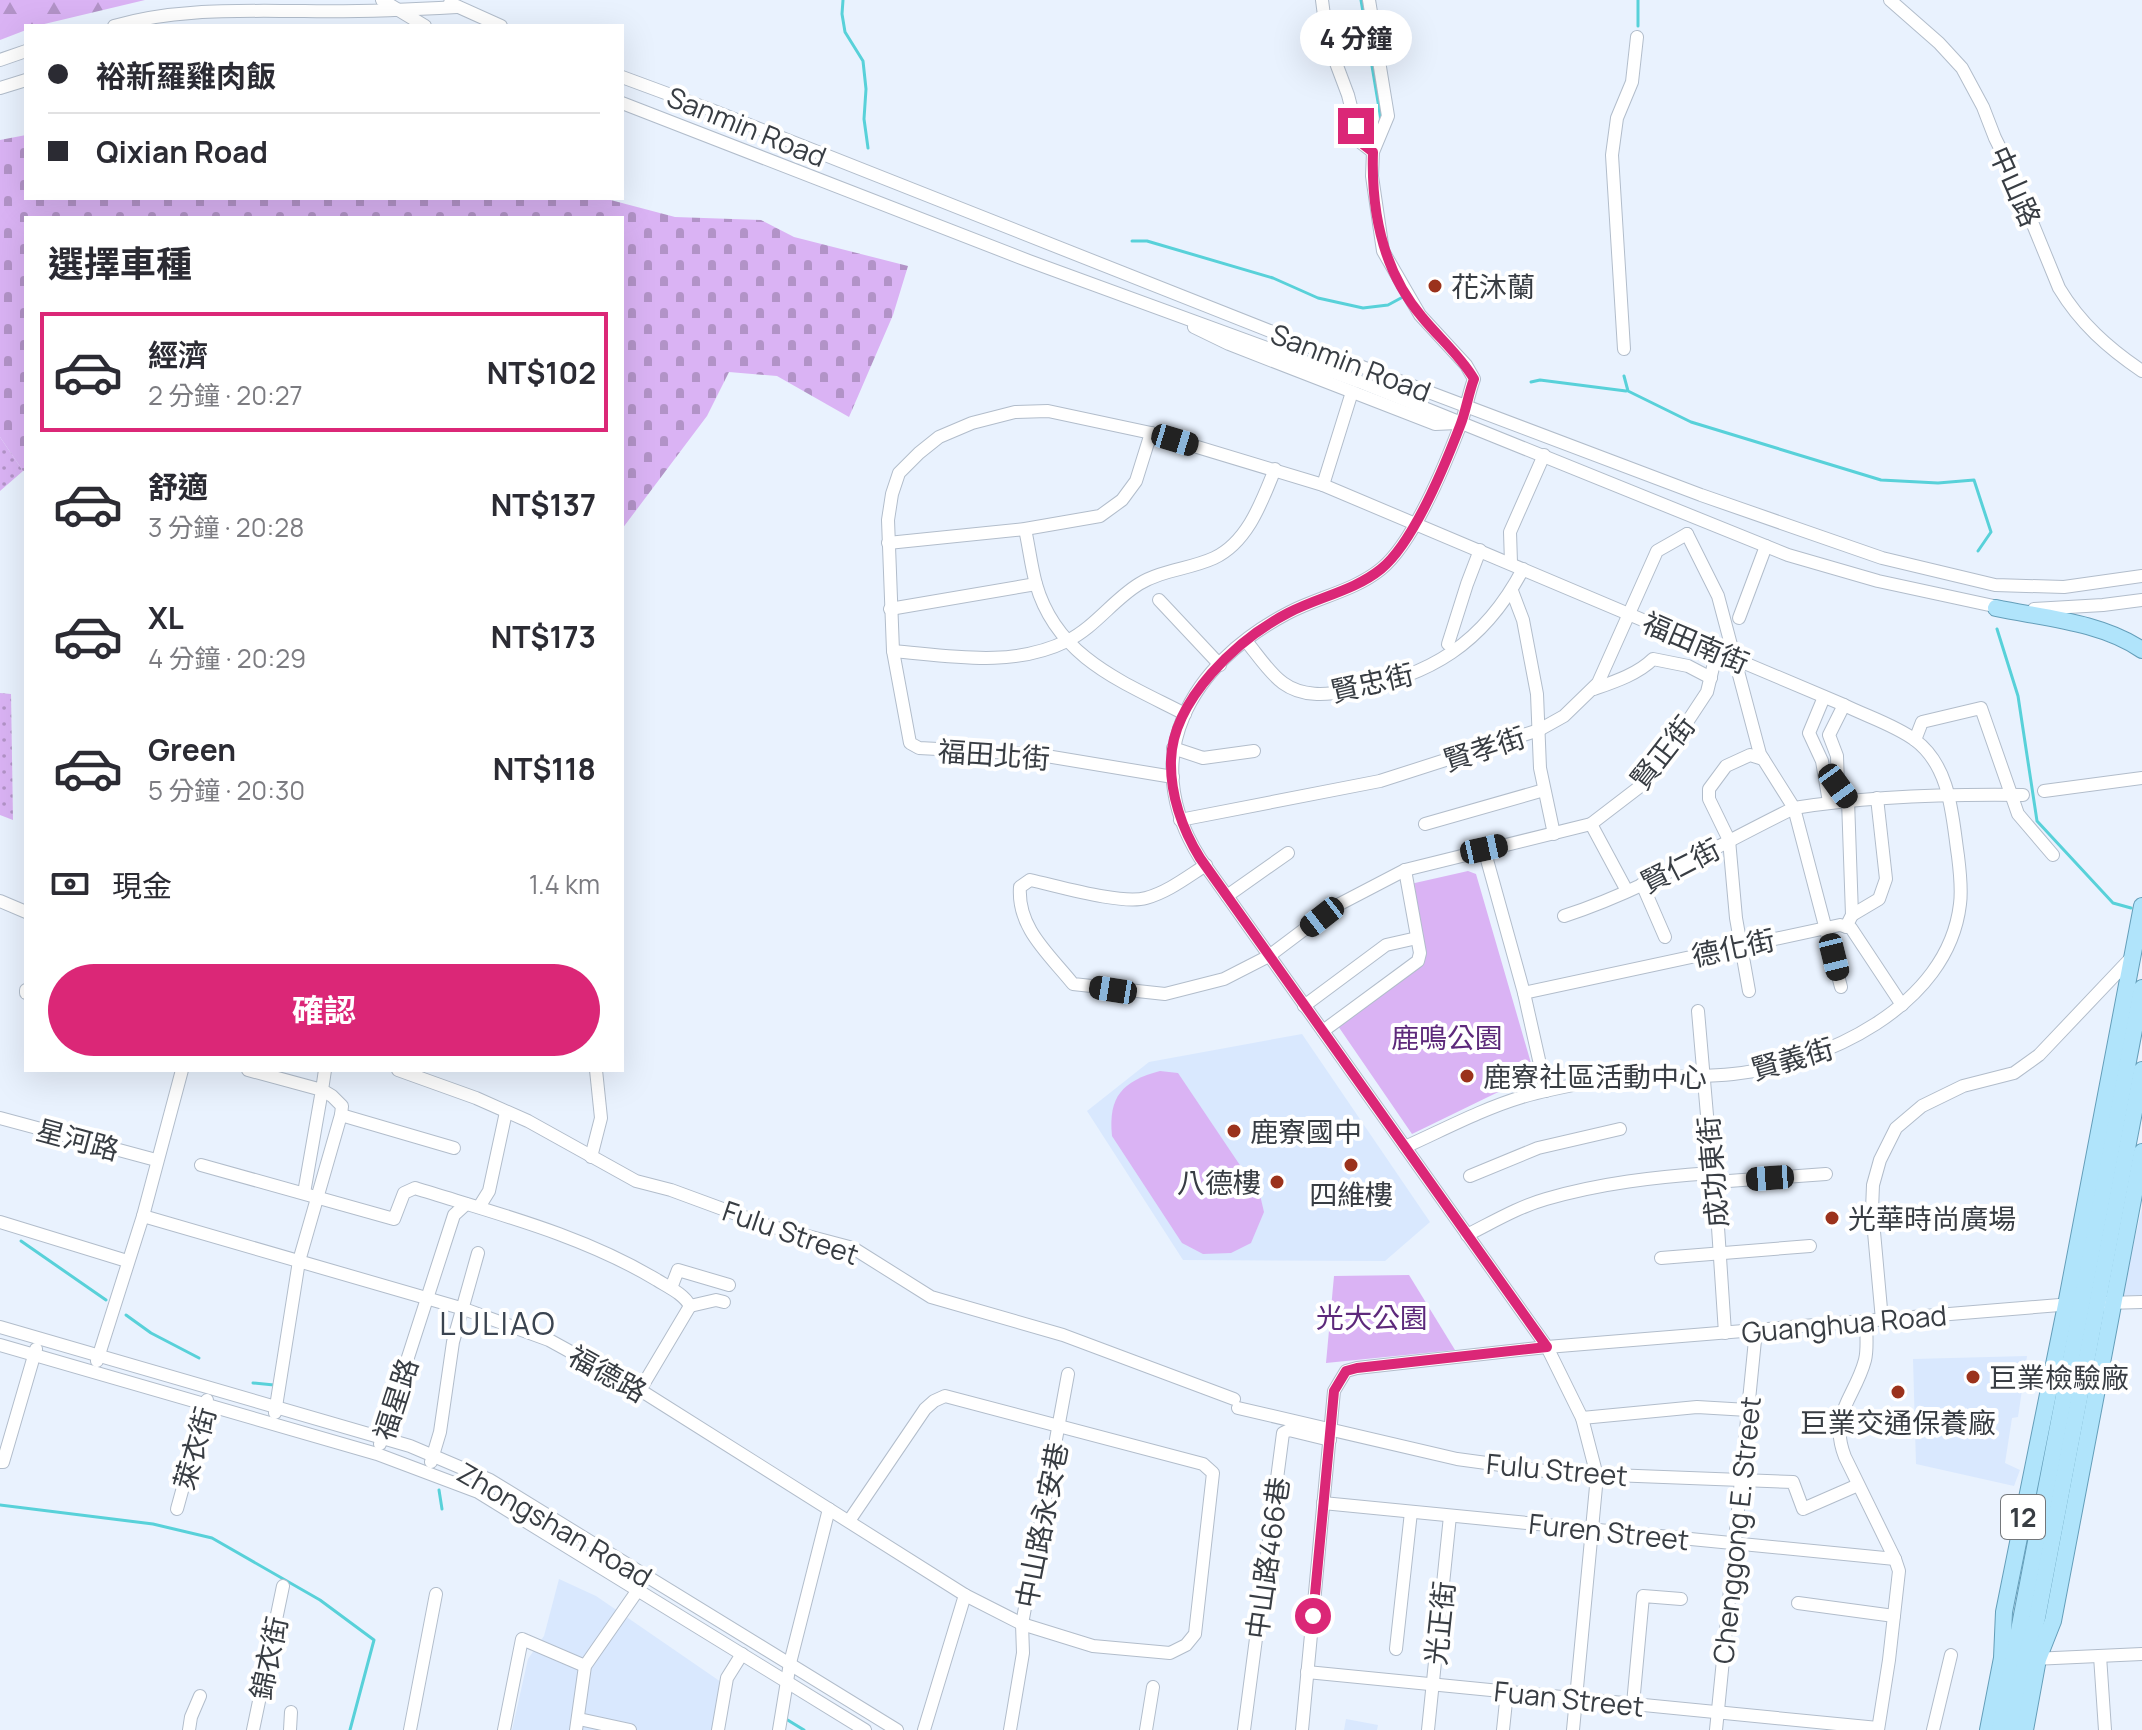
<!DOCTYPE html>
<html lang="zh-TW">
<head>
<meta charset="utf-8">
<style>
  :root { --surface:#fff; --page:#f7f7f7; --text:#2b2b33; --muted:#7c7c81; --line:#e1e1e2; --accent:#db2777 }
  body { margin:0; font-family:Manrope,"Noto Sans TC",sans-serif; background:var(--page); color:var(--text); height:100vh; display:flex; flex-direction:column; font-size:30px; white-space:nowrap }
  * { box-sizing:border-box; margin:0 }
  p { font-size:26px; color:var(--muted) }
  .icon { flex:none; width:44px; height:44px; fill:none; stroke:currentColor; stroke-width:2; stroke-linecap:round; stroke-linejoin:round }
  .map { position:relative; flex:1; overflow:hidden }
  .details { position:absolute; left:24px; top:216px; width:600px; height:856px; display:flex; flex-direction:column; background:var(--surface); border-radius:0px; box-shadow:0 8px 32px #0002 }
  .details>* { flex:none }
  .top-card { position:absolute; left:24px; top:24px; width:600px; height:176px; border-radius:0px; box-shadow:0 8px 32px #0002; display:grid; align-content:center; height:176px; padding:0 24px; background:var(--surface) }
  .end { position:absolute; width:36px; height:36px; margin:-18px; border:10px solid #db2777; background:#fff; box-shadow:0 0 0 4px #fff }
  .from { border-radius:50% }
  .bubble { position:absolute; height:56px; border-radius:28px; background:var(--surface); box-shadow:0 8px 32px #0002; font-size:26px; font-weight:700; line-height:56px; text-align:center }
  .car { position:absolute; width:24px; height:48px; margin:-24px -12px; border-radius:10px; box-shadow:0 0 6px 2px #0007; background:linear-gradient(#222 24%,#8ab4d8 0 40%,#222 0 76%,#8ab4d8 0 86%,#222 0) }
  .top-card b { display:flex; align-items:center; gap:28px; height:76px; font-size:30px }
  .top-card b+b { border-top:2px solid var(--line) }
  .top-card i { width:20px; height:20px; background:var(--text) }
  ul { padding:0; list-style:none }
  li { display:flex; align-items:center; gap:24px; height:120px; margin:0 16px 12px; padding:0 8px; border:4px solid transparent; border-radius:0px }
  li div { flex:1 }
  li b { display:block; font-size:30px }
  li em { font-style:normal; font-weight:700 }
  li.active { border-color:var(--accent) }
  li>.icon { width:72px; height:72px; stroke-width:1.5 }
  h2 { padding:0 24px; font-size:36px; line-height:96px }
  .pay { display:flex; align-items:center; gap:20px; height:88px; padding:0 24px; font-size:30px }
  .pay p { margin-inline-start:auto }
  .action { display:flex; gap:16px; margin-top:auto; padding:16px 24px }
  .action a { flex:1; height:92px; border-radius:48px; background:var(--accent); color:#fff; font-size:32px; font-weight:700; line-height:92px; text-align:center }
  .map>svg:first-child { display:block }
  .built { fill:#d9e8fe }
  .grass { fill:url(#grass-dots) }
  .forest { fill:url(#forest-firs) }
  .cemetery { fill:url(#cemetery-stones) }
  .park { fill:#dab3f4 }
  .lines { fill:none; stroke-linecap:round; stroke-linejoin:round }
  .stream { stroke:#58d1d9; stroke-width:3 }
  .minor-casing { stroke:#b2bdcb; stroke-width:14 }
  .major-casing { stroke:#649eb9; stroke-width:18 }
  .minor { stroke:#fff; stroke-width:12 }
  .major { stroke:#b0e4fb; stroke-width:16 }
  .route { stroke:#db2777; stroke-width:10 }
  .poi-dot { fill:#9b321c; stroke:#fff; stroke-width:3 }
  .labels { text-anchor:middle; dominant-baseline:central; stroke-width:8; stroke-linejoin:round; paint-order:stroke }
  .shield { fill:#fff; stroke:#74777b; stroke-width:2 }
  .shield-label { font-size:26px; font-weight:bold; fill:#383d43 }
  .street-label { font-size:28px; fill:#383d43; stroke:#fff }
  .poi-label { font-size:28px; fill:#383d43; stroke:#fff; text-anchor:start }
  .park-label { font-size:28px; fill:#5d297b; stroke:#fff }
  .quarter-label { font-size:32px; letter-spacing:2px; fill:#3b4450; stroke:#fff }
</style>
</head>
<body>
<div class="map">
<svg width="2142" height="1730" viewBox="0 0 2142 1730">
  <defs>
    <pattern id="grass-dots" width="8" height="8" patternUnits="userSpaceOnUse" patternTransform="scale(2)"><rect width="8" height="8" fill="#dab3f4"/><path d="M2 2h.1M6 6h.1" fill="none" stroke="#b293c7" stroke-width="1.8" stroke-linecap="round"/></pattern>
    <pattern id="forest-firs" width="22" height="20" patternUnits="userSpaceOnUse" patternTransform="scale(2)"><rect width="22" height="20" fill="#dab3f4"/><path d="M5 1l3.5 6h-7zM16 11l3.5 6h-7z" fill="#b293c7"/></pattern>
    <pattern id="cemetery-stones" width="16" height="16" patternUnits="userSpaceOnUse" patternTransform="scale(2)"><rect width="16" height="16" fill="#dab3f4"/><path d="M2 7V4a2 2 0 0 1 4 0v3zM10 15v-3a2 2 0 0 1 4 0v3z" fill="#b293c7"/></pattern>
  </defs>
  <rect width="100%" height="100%" fill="#e9f2fe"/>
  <g class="built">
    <path d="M1302,1034L1430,1222L1385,1261L1183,1260L1087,1111L1149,1062Z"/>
    <path d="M2142,1208V1295L2121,1296Z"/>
    <path d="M2027,1356L2018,1417L2012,1418L2005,1463L2020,1470L2014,1486L1916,1464L1913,1359Z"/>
    <path d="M559,1579L596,1596L721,1682L713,1730H512L528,1659L544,1636Z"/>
    <path d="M1346,1719L1378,1725L1377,1730H1344Z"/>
  </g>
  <g class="grass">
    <path d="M0,437L23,471L0,491Z"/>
    <path d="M0,693L11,694L13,820L0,815Z"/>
  </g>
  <path class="forest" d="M0,0H145L36,26H26V30L0,40Z"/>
  <path class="cemetery" d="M26,135V198H603L675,217L761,220L794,237L908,266L893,315L849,417L777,376L729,372L707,416L622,529V218H26V470L23,471L0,437V140Z"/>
  <g class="park">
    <path d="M1468,871L1476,874L1533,1070L1527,1078L1412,1134L1338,1026L1408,973L1418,948L1406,885Z"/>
    <path d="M1160,1071L1178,1073L1260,1195L1264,1212L1251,1243L1231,1253L1203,1254L1182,1243L1112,1136C1108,1097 1122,1081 1160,1071Z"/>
    <path d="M1409,1275L1455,1350L1326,1363L1334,1276Z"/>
  </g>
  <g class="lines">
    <g class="stream">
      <path d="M843,0L842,14L845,32L863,61L866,89L864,119L868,148"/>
      <path d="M1361,0L1381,120"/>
      <path d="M1638,0V26"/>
      <path d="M1132,241H1147L1273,278L1318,298L1363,308L1388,305L1401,298"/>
      <path d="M1624,376L1628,391L1691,422L1881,480L1938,483L1974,480L1991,532L1978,551"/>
      <path d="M1531,382L1540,380L1626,391"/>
      <path d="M1997,629L2018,696L2037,821L2113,903L2131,908"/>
      <path d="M21,1241L106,1300"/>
      <path d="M126,1315L151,1333L199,1358"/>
      <path d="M253,1383L274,1385"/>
      <path d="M439,1490L442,1509"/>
      <path d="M0,1505L153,1524L212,1538L320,1600L374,1640L350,1730"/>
      <path d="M786,1719L804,1730"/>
    </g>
    <defs>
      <g id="minor">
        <path d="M382,0L425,26"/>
        <path d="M1322,0L1327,39L1348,95L1360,142L1373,152"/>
        <path d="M1369,0L1388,116L1373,152L1372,176L1383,251L1420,315L1466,365L1474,379C1468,395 1466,411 1460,426C1445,465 1413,543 1381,569C1354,591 1318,597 1288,613C1191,664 1136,756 1200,858L1547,1347L1582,1418L1597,1476L1573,1730"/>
        <path d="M1890,0L1939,43L1962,68L1983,107L1995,138L2009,166L2059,288C2080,323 2108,348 2142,371"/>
        <path d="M450,3L501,26"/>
        <path d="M114,26C175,8 241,11 304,11C355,12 406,10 457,7"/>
        <path d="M0,60L26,51"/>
        <path d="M622,77L714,111L1328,354L1701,495L1882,558L1995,585L2064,587L2142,576"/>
        <path d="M0,88L26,80"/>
        <path d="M622,103L1029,261L1360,382L1788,555L1878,581L2003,608"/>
        <path d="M1194,327L1229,344L1435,424L1457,423"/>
        <path d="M1624,349L1612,155L1617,118L1632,82L1637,37"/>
        <path d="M1323,485L1352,392"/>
        <path d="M1025,529C1029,547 1031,566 1036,584C1057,658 1123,682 1185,714"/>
        <path d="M1687,534L1718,596L1760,754L1794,808C1870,796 1946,794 2023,795"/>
        <path d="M888,543L1025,529L1100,516L1122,500L1136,481L1151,433"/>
        <path d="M1511,563L1510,532L1544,455"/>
        <path d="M1512,591L1523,620L1537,694L1540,768L1554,834"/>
        <path d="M1159,600L1220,665"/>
        <path d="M890,609L1036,584"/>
        <path d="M2034,609L2103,605L2142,600"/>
        <path d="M1739,618L1766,546"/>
        <path d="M1246,641C1257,654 1269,673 1283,683C1302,697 1326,695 1348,691C1430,677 1484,643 1523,569"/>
        <path d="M1448,644L1467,584L1480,550"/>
        <path d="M893,651C951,656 1012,668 1067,641C1095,627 1113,600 1139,584C1162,570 1190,569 1214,558C1248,542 1262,501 1275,469"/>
        <path d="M1594,689C1614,682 1638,674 1653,659L1688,666L1711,678"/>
        <path d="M1824,697L1809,733L1822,761L1829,802"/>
        <path d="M1844,705L1829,735L1837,756L1838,786L1848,800L1852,915L1846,927"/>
        <path d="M1915,740L1922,722L1981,708L2018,814L2053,855"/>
        <path d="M1173,748L1203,758L1254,751"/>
        <path d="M1173,777L1034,754L919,748L910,743L893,651L888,520L892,494L899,473L919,453L939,437L972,423L1015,412L1048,411L1151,433L1323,485L1844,705C1866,716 1895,725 1915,740C1951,767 1952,816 1958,856C1960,872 1962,889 1960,904C1948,1007 1823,1064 1733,1074C1704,1077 1676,1077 1648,1077C1634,1077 1619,1076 1605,1079C1578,1084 1549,1089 1522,1097C1482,1109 1443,1130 1405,1147"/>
        <path d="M2044,791L2142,778"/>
        <path d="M1180,820L1380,781L1539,730L1564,716L1598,683L1657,551L1687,534"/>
        <path d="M1425,824L1544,790"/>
        <path d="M1591,824L1627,891"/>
        <path d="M1484,849L1524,993L1546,1091"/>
        <path d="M1206,865C1187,877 1168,892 1146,898C1122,905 1058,886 1030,880L1020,887C1017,928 1049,954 1073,984L1165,994L1224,979L1269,956L1334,907L1405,870L1591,824L1638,788L1672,745L1707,692L1717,651"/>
        <path d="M1642,884L1665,937"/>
        <path d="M1227,896L1288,853"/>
        <path d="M0,901L26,912"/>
        <path d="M1852,915L1879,899L1886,879L1877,798"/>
        <path d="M1564,916C1644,890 1718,845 1794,808L1841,987"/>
        <path d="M26,990V993"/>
        <path d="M1749,991L1736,918L1729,840L1709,799V789L1726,766L1750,755L1763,759"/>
        <path d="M1524,993L1840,925L1851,928L1902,1005"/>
        <path d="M1304,1006L1386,945L1417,938"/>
        <path d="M1698,1011L1712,1173L1715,1182L1725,1333"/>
        <path d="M1323,1031L1418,961L1420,953L1405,870"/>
        <path d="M248,1070L322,1090L304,1193"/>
        <path d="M398,1070L476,1098L528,1121L636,1181L671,1190L766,1225L853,1248L931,1297L1063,1335L1234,1399"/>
        <path d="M341,1115L454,1148"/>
        <path d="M0,1118L156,1160"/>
        <path d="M591,1157L601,1118L596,1070"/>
        <path d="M201,1165L394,1219L404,1193L415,1188C498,1214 582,1235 657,1280C668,1287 684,1294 690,1306L640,1390"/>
        <path d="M1470,1176L1538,1148L1620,1129"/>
        <path d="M1715,1182L1826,1174"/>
        <path d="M479,1207L489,1191L506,1112"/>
        <path d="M143,1216L464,1309L549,1340L640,1390L965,1595L1022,1624L1093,1646L1170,1653L1186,1645L1195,1634L1213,1473L1203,1464L945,1396L934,1401L925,1409L849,1521"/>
        <path d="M0,1222L127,1261"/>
        <path d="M1467,1235C1493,1222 1518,1207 1546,1199C1601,1183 1655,1177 1712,1173"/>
        <path d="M1661,1258L1810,1246"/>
        <path d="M671,1288L678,1270L729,1285"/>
        <path d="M2106,1303L2142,1302"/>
        <path d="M690,1306L716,1300L724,1302"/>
        <path d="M1882,1320L1872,1210L1873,1185L1880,1160L1896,1128L1922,1106L1963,1086L2014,1073L2039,1055L2132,957"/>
        <path d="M1866,1321C1866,1333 1868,1348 1865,1360C1855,1398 1828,1414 1845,1457L1895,1559L1899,1571L1889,1660L1878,1730"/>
        <path d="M0,1327L410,1446L490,1480L897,1730"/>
        <path d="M0,1345L377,1454L478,1492L865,1730"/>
        <path d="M97,1361L143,1216L182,1070"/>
        <path d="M1238,1408L1457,1459L1560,1473L1793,1482L1803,1509L1858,1485"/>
        <path d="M275,1413L299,1261L341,1115L342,1106L332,1096L322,1090L325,1070"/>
        <path d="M1582,1418L1697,1407L1748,1410"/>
        <path d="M380,1444L454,1215L466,1204"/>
        <path d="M0,1462H3L36,1349"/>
        <path d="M431,1462L440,1432L453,1342L478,1253"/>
        <path d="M1323,1503L1895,1559"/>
        <path d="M177,1509L207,1400"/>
        <path d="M1798,1603L1894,1616"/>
        <path d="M1396,1649L1411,1512"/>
        <path d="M2100,1656L2105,1730"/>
        <path d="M2033,1659L2142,1654"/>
        <path d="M1307,1672L1878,1728"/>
        <path d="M1633,1704L1643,1596L1681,1599"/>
        <path d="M579,1719L630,1730"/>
        <path d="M189,1730L191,1717L200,1696"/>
        <path d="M253,1730L283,1586"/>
        <path d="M290,1730L291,1712"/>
        <path d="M410,1730L436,1594"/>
        <path d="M504,1730L522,1639L585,1666"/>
        <path d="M576,1730L585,1666L640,1587"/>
        <path d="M718,1730L727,1678L742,1654"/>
        <path d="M779,1730L790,1663L829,1509"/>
        <path d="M924,1730L965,1595"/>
        <path d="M1010,1730L1023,1653L1022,1624L1068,1374"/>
        <path d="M1146,1730L1153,1687"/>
        <path d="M1244,1730L1283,1433L1289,1430L1330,1440"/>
        <path d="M1302,1730L1334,1391L1346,1371L1357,1368L1547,1347L2072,1304"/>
        <path d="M1428,1730L1450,1516"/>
        <path d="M1503,1730L1507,1692"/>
        <path d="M1716,1730L1756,1330"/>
        <path d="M1933,1730L1951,1655"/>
      </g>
      <g id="major">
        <path d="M1996,608C2044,618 2101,622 2142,650"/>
        <path d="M1988,1730L2002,1658L2004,1612L2066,1305L2142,906"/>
        <path d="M2000,1730L2142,988"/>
        <path d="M2012,1730L2026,1658L2037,1618L2142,1070"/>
        <path d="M2025,1730L2038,1659L2053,1621L2142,1152"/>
      </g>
    </defs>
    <use href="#minor" class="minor-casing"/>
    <use href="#major" class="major-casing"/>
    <use href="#minor" class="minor"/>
    <use href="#major" class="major"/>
  </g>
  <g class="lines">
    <path class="route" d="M1313,1616L1334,1391L1346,1371L1357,1368L1547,1347L1200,858C1182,829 1170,794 1171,760C1173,699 1238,639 1288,613C1318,597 1354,591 1381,569C1413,543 1445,465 1460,426C1466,411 1468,395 1474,379C1460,355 1439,338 1422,317C1382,270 1371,212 1373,152L1360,142L1356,126"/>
  </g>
  <g class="poi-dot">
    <circle cx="1435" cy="286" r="8"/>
    <circle cx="1467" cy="1076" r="8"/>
    <circle cx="1234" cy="1131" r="8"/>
    <circle cx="1351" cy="1165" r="8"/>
    <circle cx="1277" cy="1182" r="8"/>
    <circle cx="1832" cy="1218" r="8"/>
    <circle cx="1973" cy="1377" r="8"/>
    <circle cx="1898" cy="1392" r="8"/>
  </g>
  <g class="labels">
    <rect class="shield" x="2001" y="1495" width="44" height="44" rx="6"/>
    <g class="shield-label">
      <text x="2023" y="1517">12</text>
    </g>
    <g class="street-label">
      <text transform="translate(747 126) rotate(22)">Sanmin Road</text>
      <text transform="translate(2016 186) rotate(66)">中山路</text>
      <text transform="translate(1351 362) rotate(21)">Sanmin Road</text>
      <text transform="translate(1696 642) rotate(23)">福田南街</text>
      <text transform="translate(1372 682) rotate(-13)">賢忠街</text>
      <text transform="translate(1484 748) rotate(-18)">賢孝街</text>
      <text transform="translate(1662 752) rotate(-52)">賢正街</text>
      <text transform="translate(994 754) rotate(4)">福田北街</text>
      <text transform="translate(1680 865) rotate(-27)">賢仁街</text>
      <text transform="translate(1733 947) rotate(-12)">德化街</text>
      <text transform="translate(1792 1058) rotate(-16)">賢義街</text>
      <text transform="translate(78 1139) rotate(15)">星河路</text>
      <text transform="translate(1712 1172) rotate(-95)">成功東街</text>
      <text transform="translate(791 1232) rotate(19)">Fulu Street</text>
      <text transform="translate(1844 1323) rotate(-5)">Guanghua Road</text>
      <text transform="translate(608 1373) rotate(29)">福德路</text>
      <text transform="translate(395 1399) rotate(-72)">福星路</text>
      <text transform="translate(194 1448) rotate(-74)">萊衣街</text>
      <text transform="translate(1557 1469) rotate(5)">Fulu Street</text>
      <text transform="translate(555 1524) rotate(30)">Zhongshan Road</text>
      <text transform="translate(1041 1525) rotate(-79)">中山路永安巷</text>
      <text transform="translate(1736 1530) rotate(-84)">Chenggong E. Street</text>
      <text transform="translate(1609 1531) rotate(6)">Furen Street</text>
      <text transform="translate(1267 1558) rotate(-82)">中山路466巷</text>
      <text transform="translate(1439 1623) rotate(-84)">光正街</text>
      <text transform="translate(268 1658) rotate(-78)">錦衣街</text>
      <text transform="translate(1569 1698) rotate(6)">Fuan Street</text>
    </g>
    <g class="poi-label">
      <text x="1451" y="286">花沐蘭</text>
      <text x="1483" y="1076">鹿寮社區活動中心</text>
      <text x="1250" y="1131">鹿寮國中</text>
      <text x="1261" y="1182" text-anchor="end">八德樓</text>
      <text x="1351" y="1194" text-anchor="middle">四維樓</text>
      <text x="1848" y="1218">光華時尚廣場</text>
      <text x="1989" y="1377">巨業檢驗廠</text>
      <text x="1898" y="1422" text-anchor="middle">巨業交通保養廠</text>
    </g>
    <g class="park-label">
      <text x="1447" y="1037">鹿鳴公園</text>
      <text x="1372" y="1317">光大公園</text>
    </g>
    <g class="quarter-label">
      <text x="498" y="1323">LULIAO</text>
    </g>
  </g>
</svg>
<i class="end from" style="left:1313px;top:1616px"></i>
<i class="end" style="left:1356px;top:126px"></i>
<div class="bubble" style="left:1300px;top:10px;width:112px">4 分鐘</div>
<i class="car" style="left:1175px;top:440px;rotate:107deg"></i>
<i class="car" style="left:1838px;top:786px;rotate:144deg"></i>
<i class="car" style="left:1484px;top:849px;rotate:78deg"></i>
<i class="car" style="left:1322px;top:917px;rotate:232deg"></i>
<i class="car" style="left:1834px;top:957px;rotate:166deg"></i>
<i class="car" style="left:1113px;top:990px;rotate:279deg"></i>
<i class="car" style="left:1770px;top:1178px;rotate:266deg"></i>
<div class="top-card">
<b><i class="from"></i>裕新羅雞肉飯</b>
<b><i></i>Qixian Road</b>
</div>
<section class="details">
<h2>選擇車種</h2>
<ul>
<li class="active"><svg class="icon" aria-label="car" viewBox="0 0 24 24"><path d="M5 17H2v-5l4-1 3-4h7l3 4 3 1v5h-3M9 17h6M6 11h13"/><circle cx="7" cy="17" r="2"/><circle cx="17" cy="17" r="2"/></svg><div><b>經濟</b><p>2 分鐘 · 20:27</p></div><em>NT$102</em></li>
<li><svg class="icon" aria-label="car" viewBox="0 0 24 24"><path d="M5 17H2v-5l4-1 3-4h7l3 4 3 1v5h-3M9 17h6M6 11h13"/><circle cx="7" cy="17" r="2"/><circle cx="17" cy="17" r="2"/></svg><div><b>舒適</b><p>3 分鐘 · 20:28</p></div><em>NT$137</em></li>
<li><svg class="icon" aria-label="car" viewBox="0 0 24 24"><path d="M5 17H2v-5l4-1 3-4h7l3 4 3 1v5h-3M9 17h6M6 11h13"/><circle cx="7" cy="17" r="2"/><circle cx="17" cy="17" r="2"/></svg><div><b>XL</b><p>4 分鐘 · 20:29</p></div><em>NT$173</em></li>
<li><svg class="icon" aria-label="car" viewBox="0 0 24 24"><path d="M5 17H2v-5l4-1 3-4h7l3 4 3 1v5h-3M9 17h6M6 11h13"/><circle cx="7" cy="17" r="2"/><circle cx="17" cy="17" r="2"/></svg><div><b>Green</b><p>5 分鐘 · 20:30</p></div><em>NT$118</em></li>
</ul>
<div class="pay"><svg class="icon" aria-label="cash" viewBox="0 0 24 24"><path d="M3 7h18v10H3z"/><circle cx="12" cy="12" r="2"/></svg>現金<p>1.4 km</p></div>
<div class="action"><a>確認</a></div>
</section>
</div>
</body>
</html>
